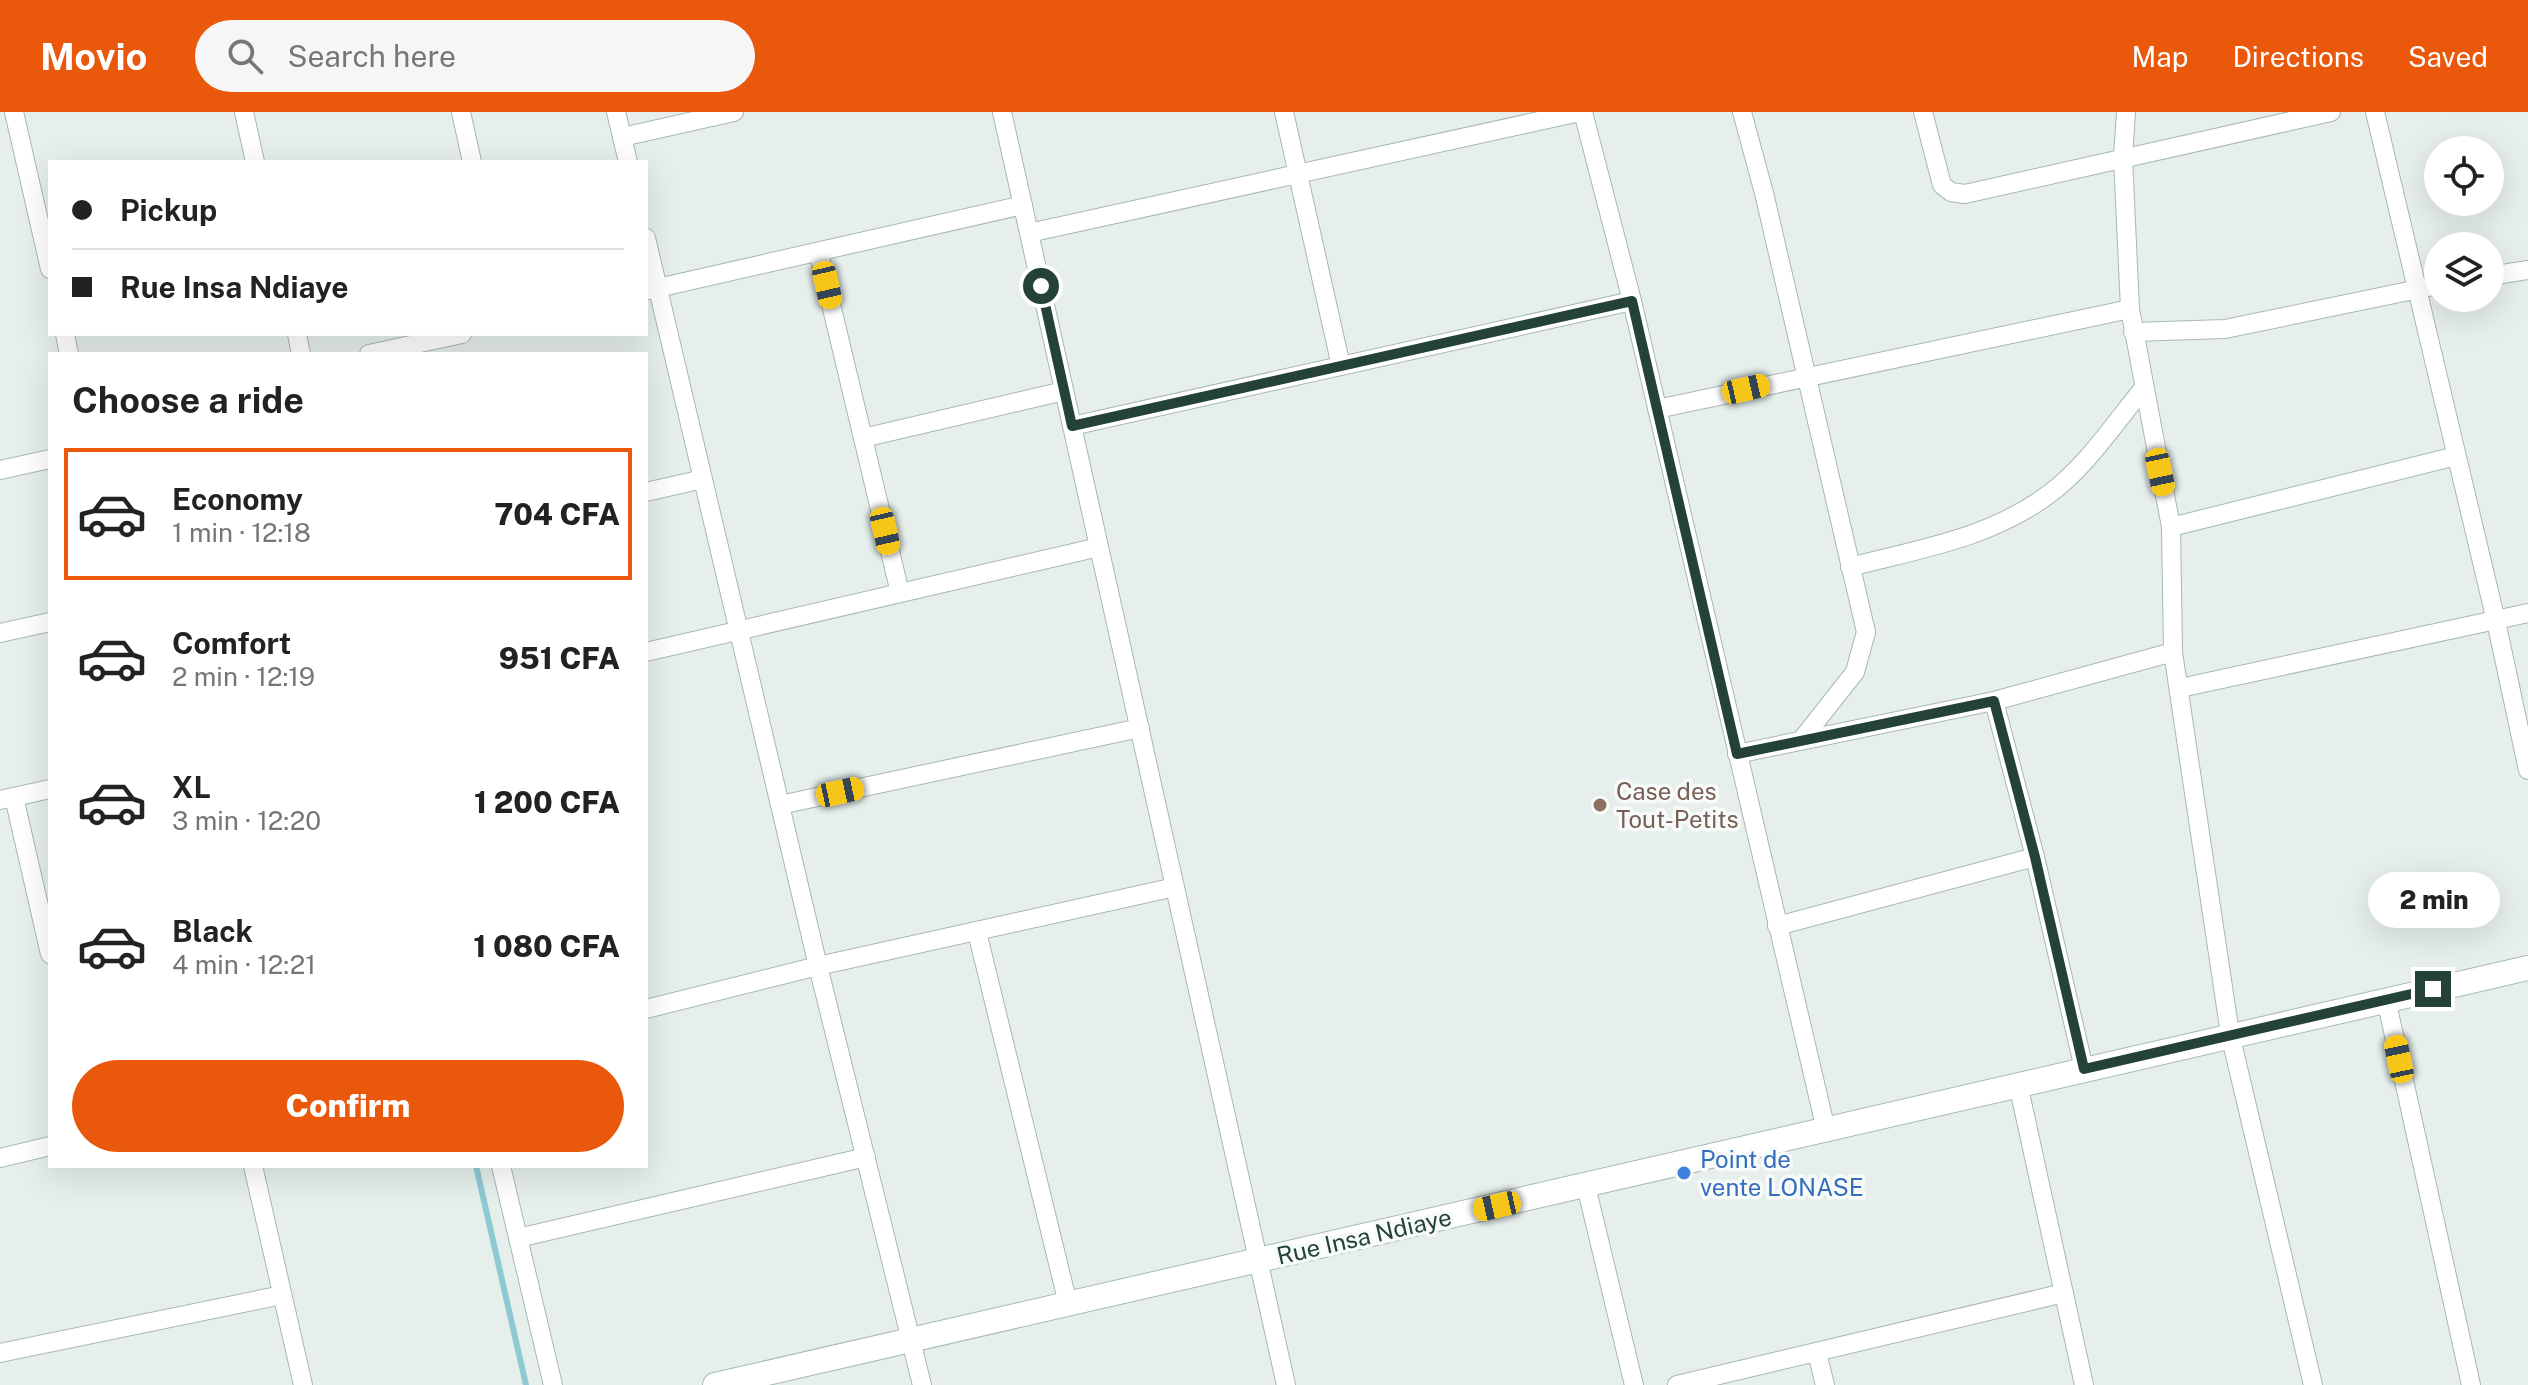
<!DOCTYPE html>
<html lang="en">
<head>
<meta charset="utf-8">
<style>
  :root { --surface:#fff; --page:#f6f6f6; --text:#222; --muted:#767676; --line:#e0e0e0; --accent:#ea580c }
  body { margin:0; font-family:"Public Sans",sans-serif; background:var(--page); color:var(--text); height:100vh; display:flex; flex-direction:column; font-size:30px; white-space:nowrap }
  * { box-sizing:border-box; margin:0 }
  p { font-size:26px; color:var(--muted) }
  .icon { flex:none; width:44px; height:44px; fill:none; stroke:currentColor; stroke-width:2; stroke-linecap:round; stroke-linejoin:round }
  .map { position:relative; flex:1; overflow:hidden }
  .drawer { position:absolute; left:48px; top:240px; width:600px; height:816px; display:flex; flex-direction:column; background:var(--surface); border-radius:0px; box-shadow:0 8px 32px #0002 }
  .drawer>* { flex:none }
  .guide { position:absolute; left:48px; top:48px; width:600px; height:176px; border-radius:0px; box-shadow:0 8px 32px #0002; display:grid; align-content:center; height:176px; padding:0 24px; background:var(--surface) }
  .tools { position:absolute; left:2424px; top:24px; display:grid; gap:16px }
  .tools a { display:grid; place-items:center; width:80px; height:80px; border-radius:50%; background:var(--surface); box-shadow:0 8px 32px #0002; font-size:40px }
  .end { position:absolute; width:36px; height:36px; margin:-18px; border:10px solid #24423a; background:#fff; box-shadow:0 0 0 4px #fff }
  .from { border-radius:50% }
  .bubble { position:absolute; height:56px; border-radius:28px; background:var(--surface); box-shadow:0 8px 32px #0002; font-size:26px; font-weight:800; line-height:56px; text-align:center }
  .car { position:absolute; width:24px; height:48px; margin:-24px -12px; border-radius:10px; box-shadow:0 0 6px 2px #0007; background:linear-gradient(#f5c518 24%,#345 0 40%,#f5c518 0 76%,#345 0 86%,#f5c518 0) }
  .guide b { display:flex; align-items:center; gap:28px; height:76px; font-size:30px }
  .guide b+b { border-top:2px solid var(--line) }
  .guide i { width:20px; height:20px; background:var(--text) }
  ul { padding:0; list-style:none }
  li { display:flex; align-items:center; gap:24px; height:132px; margin:0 16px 12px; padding:0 8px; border:4px solid transparent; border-radius:0px }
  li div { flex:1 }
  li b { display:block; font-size:30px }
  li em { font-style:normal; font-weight:800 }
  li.current { border-color:var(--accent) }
  li>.icon { width:72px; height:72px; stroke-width:1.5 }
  h2 { padding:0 24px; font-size:36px; line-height:96px }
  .primary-button { display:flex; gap:16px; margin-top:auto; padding:16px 24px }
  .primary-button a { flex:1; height:92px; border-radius:48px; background:var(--accent); color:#fff; font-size:32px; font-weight:800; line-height:92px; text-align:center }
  header { display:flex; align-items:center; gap:48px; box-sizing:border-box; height:112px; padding:0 40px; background:var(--accent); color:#fff }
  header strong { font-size:38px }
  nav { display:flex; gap:44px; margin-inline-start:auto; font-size:28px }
  .search { width:560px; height:72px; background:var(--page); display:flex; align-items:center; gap:20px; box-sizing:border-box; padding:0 28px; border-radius:44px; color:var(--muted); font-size:30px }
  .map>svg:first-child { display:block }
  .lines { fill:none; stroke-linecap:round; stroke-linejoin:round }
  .stream { stroke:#8ec9d4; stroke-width:6 }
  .minor-casing { stroke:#a8b8b2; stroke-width:20 }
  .secondary-casing { stroke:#a4bbb3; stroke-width:26 }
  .minor { stroke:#fff; stroke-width:18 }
  .secondary { stroke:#fff; stroke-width:24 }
  .route { stroke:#24423a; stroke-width:10 }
  .education-dot { fill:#8d6e63; stroke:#f7fbf9; stroke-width:3 }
  .shop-dot { fill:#3f7fe0; stroke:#f7fbf9; stroke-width:3 }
  .labels { text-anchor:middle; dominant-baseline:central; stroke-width:7; stroke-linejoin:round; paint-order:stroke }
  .education-label { font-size:24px; fill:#785e54; stroke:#f7fbf9; text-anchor:start }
  .shop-label { font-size:24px; fill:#366cbe; stroke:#f7fbf9; text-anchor:start }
  .street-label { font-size:24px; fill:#24423a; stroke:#f7fbf9 }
</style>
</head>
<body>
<header>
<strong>Movio</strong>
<div class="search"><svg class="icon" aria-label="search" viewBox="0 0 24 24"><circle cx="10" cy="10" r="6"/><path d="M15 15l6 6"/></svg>Search here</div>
<nav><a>Map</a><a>Directions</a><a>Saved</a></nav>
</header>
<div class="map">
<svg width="2528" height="1273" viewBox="0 0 2528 1273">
  <rect width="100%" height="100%" fill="#e6efeb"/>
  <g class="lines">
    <path class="stream" d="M476,1054L526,1273"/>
    <defs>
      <g id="minor">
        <path d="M14,0L50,157"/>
        <path d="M244,0L255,50"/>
        <path d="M461,0L472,50"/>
        <path d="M616,0L628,50"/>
        <path d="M1002,0L1286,1273"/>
        <path d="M1284,0L1341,254"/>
        <path d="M1583,0L1632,189L1826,1018"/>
        <path d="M1742,0L1764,81L1866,520L1855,560L1803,626"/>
        <path d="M1923,0L1942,73L1951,80L1965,82L2331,0"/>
        <path d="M2126,0L2123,46L2130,197L2171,415L2173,540L2230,922L2313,1273"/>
        <path d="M2375,0L2496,509L2528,658"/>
        <path d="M622,25L734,0"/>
        <path d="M1029,121L1580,0"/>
        <path d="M646,126L818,854L922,1273"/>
        <path d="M819,142L900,481"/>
        <path d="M2490,164L2528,158"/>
        <path d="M649,178L1023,93"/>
        <path d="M2133,220L2225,217L2438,173"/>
        <path d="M65,222L69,242"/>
        <path d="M297,222L301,242"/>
        <path d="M369,242L462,222"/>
        <path d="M1657,297L2130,197"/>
        <path d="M1072,314L1632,189"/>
        <path d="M863,326L1064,279"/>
        <path d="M0,358L50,347"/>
        <path d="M646,380L703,367"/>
        <path d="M2171,415L2456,344"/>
        <path d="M1850,455C1919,437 1991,426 2049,382C2086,355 2114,312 2143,277"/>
        <path d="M0,521L50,510"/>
        <path d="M646,540L1099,435"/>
        <path d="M2180,576L2528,501"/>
        <path d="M1994,589L2035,745L2084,957"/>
        <path d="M1737,642L1994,589L2173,540"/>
        <path d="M14,685L50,842"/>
        <path d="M0,688L50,677"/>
        <path d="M780,693L1140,616"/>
        <path d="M1777,814L2035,745"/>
        <path d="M977,820L1068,1192"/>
        <path d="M2386,887L2471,1273"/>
        <path d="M646,897L818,854L1175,775"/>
        <path d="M2018,972L2084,1273"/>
        <path d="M0,1046L50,1034"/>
        <path d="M253,1054L303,1273"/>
        <path d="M501,1054L553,1273"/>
        <path d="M1586,1074L1634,1273"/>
        <path d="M518,1126L866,1045"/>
        <path d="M0,1241L282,1183"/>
        <path d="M1817,1241L1825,1273"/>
        <path d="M1677,1273L2064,1181"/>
      </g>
      <path id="secondary" d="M715,1273L2528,856"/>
    </defs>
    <use href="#minor" class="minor-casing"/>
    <use href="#secondary" class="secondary-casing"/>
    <use href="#minor" class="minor"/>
    <use href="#secondary" class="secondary"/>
  </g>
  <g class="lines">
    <path class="route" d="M1041,174L1072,314L1632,189L1737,642L1994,589L2035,745L2084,957L2433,877"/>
  </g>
  <circle class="education-dot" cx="1600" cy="693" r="8"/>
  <circle class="shop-dot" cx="1684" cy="1061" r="8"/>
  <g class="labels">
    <g class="education-label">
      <text x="1616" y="679">Case des<tspan x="1616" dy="28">Tout-Petits</tspan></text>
    </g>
    <g class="shop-label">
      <text x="1700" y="1047">Point de<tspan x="1700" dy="28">vente LONASE</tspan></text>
    </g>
    <g class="street-label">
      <text transform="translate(1364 1124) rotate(-13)">Rue Insa Ndiaye</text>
    </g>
  </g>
</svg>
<div class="tools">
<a><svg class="icon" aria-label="locate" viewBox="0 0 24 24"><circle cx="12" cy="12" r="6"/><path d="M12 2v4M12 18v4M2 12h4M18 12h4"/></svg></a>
<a><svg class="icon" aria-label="layers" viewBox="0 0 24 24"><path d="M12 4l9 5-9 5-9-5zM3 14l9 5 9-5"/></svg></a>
</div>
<i class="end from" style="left:1041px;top:174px"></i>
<i class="end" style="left:2433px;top:877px"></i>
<div class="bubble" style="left:2368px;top:760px;width:132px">2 min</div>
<i class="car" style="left:827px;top:173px;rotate:167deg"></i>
<i class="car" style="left:1746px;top:277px;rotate:77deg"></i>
<i class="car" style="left:2160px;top:360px;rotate:168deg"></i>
<i class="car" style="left:885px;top:419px;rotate:167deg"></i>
<i class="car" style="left:840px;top:680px;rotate:78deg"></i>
<i class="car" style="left:2399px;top:947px;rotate:348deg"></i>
<i class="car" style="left:1497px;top:1094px;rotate:257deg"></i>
<div class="guide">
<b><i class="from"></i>Pickup</b>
<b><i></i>Rue Insa Ndiaye</b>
</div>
<section class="drawer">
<h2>Choose a ride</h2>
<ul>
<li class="current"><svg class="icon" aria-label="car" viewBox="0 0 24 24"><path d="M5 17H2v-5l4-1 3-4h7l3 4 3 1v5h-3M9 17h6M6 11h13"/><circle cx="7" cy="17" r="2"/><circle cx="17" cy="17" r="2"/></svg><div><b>Economy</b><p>1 min · 12:18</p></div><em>704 CFA</em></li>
<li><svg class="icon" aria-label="car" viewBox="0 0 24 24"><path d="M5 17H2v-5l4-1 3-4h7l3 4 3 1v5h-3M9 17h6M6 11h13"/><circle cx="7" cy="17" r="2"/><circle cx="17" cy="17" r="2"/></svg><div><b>Comfort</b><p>2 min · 12:19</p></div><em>951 CFA</em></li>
<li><svg class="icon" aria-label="car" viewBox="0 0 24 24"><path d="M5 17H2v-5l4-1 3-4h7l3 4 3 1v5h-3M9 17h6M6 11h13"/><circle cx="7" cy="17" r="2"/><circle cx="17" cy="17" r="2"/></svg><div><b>XL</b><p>3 min · 12:20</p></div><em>1 200 CFA</em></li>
<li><svg class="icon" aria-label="car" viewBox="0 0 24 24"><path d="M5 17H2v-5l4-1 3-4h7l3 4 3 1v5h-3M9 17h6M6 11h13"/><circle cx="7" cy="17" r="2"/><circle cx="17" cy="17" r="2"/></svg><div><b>Black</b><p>4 min · 12:21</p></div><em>1 080 CFA</em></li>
</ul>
<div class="primary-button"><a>Confirm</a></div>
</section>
</div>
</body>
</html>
